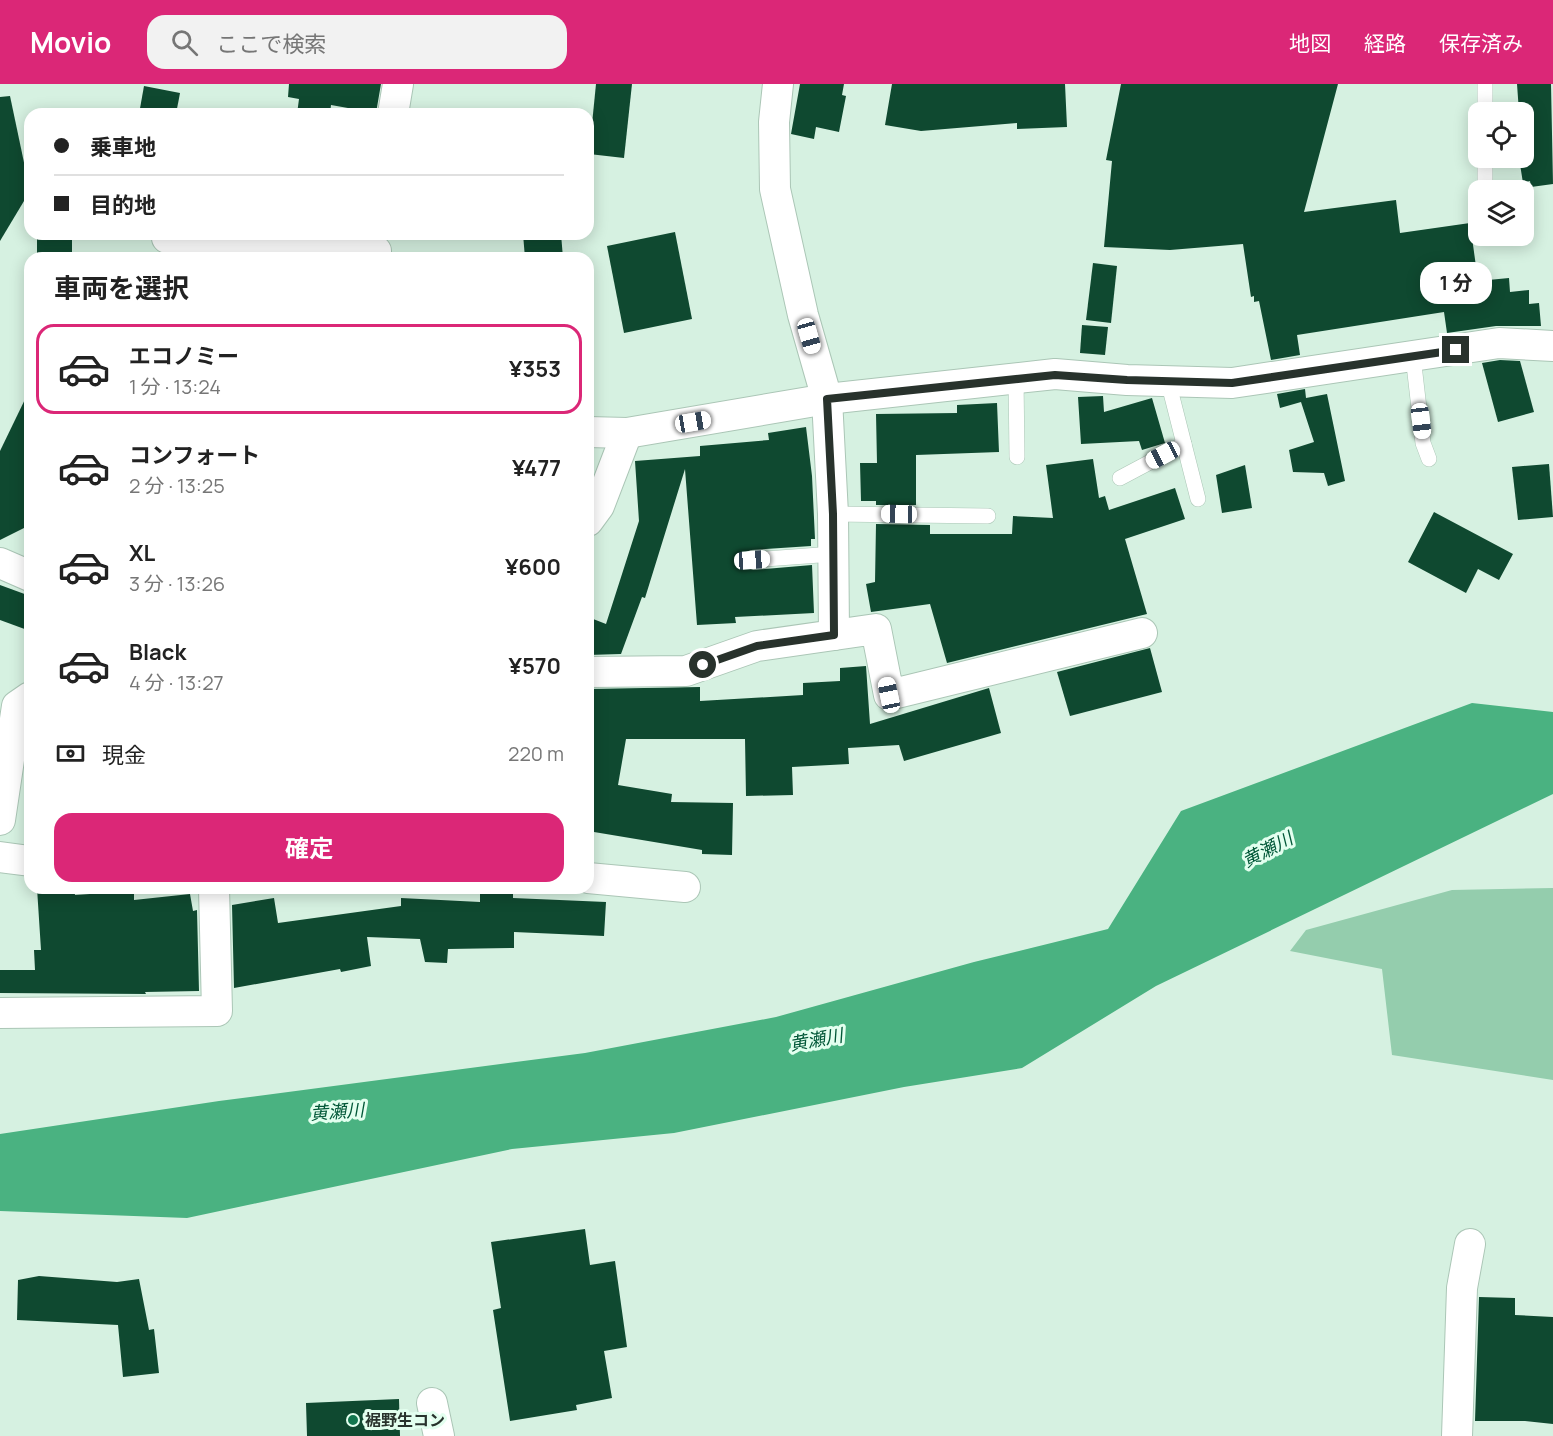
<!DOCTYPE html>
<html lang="ja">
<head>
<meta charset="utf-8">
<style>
  :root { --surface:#fff; --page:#f2f2f2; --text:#222; --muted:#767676; --line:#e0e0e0; --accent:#db2777 }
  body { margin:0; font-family:Manrope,"Noto Sans JP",sans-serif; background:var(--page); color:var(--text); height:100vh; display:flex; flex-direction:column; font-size:22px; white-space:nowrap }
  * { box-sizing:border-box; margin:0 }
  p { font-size:20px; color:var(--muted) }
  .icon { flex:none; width:33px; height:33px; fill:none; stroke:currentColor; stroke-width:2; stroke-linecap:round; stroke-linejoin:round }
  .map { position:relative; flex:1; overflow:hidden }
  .drawer { position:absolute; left:24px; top:168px; width:570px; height:642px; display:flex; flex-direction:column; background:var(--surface); border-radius:18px; box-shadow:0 3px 15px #0003 }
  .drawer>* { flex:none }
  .guide { position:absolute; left:24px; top:24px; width:570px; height:132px; border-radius:18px; box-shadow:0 3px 15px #0003; display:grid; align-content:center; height:132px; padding:0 30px; background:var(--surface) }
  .fabs { position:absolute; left:1468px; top:18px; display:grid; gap:12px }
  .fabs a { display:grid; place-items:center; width:66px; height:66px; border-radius:12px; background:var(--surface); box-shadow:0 3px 15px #0003; font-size:30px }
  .end { position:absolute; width:27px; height:27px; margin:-14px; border:8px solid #28322c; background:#fff; box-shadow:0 0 0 3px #fff }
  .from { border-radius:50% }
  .bubble { position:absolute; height:42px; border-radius:18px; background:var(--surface); box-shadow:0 3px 15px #0003; font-size:20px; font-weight:700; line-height:42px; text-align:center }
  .car { position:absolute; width:18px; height:36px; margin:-18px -9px; border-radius:8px; box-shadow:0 0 4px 2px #0007; background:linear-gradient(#fff 24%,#345 0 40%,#fff 0 76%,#345 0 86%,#fff 0) }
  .guide b { display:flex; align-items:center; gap:21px; height:57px; font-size:22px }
  .guide b+b { border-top:2px solid var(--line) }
  .guide i { width:15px; height:15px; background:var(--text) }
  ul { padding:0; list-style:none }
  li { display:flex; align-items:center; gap:18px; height:90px; margin:0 12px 9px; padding:0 18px; border:3px solid transparent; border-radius:18px }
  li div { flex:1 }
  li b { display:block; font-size:22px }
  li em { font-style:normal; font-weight:700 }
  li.active { border-color:var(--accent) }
  li>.icon { width:54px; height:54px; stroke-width:1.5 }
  h2 { padding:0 30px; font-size:27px; line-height:72px }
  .pay { display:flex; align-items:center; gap:15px; height:66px; padding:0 30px; font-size:22px }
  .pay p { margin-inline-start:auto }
  .primary-button { display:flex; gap:12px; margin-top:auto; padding:12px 30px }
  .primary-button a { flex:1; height:69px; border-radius:18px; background:var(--accent); color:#fff; font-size:24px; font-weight:700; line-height:69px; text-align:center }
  header { display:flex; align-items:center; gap:36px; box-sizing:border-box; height:84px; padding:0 30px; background:var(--accent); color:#fff }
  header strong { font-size:28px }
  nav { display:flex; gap:33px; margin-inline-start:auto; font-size:21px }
  .search { width:420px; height:54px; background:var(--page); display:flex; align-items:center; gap:15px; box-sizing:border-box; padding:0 21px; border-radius:18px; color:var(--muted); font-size:22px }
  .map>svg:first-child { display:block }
  .green { fill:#94cdad }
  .water { fill:#4ab281 }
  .building { fill:#0f4930 }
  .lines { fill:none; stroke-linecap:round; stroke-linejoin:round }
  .service-casing { stroke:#abc6b6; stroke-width:16 }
  .minor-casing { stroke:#abc6b6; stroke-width:32 }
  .service { stroke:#fff; stroke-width:15 }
  .minor { stroke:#fff; stroke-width:30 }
  .route { stroke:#28322c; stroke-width:8 }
  .poi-dot { fill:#12764e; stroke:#e3ffef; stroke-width:2 }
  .labels { text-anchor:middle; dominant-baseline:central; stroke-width:6; stroke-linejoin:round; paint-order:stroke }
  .poi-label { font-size:16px; font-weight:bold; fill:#28322c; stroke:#e3ffef; text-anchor:start }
  .water-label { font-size:18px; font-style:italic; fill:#025838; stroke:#e3ffef }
</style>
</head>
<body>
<header>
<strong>Movio</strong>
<div class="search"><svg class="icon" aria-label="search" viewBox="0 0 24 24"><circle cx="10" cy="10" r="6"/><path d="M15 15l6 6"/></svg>ここで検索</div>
<nav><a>地図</a><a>経路</a><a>保存済み</a></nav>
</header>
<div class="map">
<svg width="1553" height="1352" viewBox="0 0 1553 1352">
  <rect width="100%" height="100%" fill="#d6f1e1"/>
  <path class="green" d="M1553,804V996L1392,971L1382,885L1290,867L1306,846L1452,806Z"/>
  <path class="water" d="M1472,619L1553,628V710L1156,902L1022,984L904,1003L674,1049L512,1065L187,1134L0,1127V1050L219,1017L585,969L776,933L974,878L1108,845L1181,727Z"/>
  <g class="building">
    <path d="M289,0H381L376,29L331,21L330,30H297L299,15L288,13Z"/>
    <path d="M596,0H632L624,74L589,70Z"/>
    <path d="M800,0H844L842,11L846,12L839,48L816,43L814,55L791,50Z"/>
    <path d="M892,0H1065L1067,43L1017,45V39L921,47L885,41Z"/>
    <path d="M1121,0H1338L1304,128L1396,116L1400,149L1470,139L1478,197L1509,194L1510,208L1529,206V220L1539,219L1541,242H1496L1447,249L1444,228L1297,251L1300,271L1271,276L1259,217L1254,218V212L1251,213L1243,160L1170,166L1104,163L1112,77L1106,76Z"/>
    <path d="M1517,0H1551L1553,100L1531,103L1530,97L1523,99L1519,74H1524V28H1519Z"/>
    <path d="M144,2L180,9L176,30H139Z"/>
    <path d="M10,12L30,107L0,157V13Z"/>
    <path d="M675,148L692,235L624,249L607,162Z"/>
    <rect x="37" y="150" width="35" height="24"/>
    <path d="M523,150H561L563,174H525Z"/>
    <path d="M1093,179L1117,182L1111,239L1086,236Z"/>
    <path d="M1082,241L1108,243L1105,271L1080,269Z"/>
    <path d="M1500,276L1520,277L1534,328L1498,338L1482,279Z"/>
    <path d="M30,305V441L0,456V367Z"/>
    <path d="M1305,305L1306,314L1327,310L1345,397L1328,402L1324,389L1293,388L1289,366L1314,358L1301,318L1280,324L1277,310Z"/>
    <path d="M1103,312L1104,328L1152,314L1165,359L1142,366L1139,357L1081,360L1078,313Z"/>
    <path d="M997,319L999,368L916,371V421H876V417H861L860,379H877L876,330L957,329V321Z"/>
    <path d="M806,343L812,392L815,455H811V462L751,466L746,468L742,476L744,482L753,486L812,481L814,529L735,533L736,539L697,541L685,385L645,514L642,513L621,570L588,571V533L606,540L639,437L635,377L700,372V362L769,356L768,349Z"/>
    <path d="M1093,375L1099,414L1105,412L1109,426L1175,404L1185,435L1125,455L1147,530L947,579L930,520L871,528L866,500L875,498L876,440L930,441V450H1012L1013,432L1053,434L1046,381Z"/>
    <path d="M1549,380L1553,433L1518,436L1512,383Z"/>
    <path d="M1245,381L1252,424L1222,429L1216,391Z"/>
    <path d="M1434,428L1513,470L1499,496L1478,485L1466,509L1408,478Z"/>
    <path d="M0,501L30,512V547L0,536Z"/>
    <path d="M1150,564L1162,608L1070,632L1057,588Z"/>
    <path d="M866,582L870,640L989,604L1001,649L904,677L899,661L848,664L849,680L792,683L793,711L746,712L745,655H626L618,701L672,710L671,718L733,719L732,771L702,770V766L588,747V605L700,603V617L803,611V599L840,597V584Z"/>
    <path d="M37,804H74L75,811L134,807V816L190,810L193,827L197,826L199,907L145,908L146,910L0,909V886H35L34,866H41Z"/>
    <path d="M513,808V814L606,818L604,852L514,848V864L448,865L447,879L425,878L420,855L367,853L371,882L341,888L340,885L234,904L232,821L274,814L278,839L401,822V814L480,818V809Z"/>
    <path d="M585,1145L590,1181L615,1177L627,1263L604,1267L612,1314L576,1321L577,1326L510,1337L493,1226L501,1224L491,1158Z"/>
    <path d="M39,1192L117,1198L139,1195L149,1246L154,1245L159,1289L123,1293L118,1241L17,1236L18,1196Z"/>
    <path d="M1479,1213L1515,1214V1231L1553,1233V1340L1525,1337H1475Z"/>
    <path d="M399,1315L400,1352H307L306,1319Z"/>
  </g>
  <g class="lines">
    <defs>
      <g id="service">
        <path d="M1485,0V28"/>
        <path d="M1485,74V96"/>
        <path d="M1413,272L1423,359L1429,375"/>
        <path d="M1016,294L1017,373"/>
        <path d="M1168,297L1198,415"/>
        <path d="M1120,394L1184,360"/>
        <path d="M833,430L988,432"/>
        <path d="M752,476L833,470"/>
      </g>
      <g id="minor">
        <path d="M778,0L774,38L775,105L803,231L827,315L833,430L834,551"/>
        <path d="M393,30L398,0"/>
        <path d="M167,154L376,167"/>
        <path d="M588,348L627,349L827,315L1055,290L1127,296L1232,299L1499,259L1553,262"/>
        <path d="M588,437L599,422L627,349"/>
        <path d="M0,479L30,492"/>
        <path d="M588,588L686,587L757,562L876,545L889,611L1142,549"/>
        <path d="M0,736L17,622L30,613"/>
        <path d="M0,773L30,777"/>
        <path d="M588,794L685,803"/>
        <path d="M0,929L217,927L214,804"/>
        <path d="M432,1319L439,1352"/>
        <path d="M1457,1352L1462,1204L1470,1160"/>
      </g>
    </defs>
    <use href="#service" class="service-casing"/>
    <use href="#minor" class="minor-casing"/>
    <use href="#service" class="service"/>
    <use href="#minor" class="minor"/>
  </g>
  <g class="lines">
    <path class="route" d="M703,581L757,562L834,551L833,430L827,315L1055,291L1127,296L1232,299L1456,266"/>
  </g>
  <circle class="poi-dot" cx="353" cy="1336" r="6"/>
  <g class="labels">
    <g class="poi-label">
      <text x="365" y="1336">裾野生コン</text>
    </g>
    <g class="water-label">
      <text transform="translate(1267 765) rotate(-28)">黄瀬川</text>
      <text transform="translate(816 955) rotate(-10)">黄瀬川</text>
      <text transform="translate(337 1027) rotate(-4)">黄瀬川</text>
    </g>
  </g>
</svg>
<div class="fabs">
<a><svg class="icon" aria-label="locate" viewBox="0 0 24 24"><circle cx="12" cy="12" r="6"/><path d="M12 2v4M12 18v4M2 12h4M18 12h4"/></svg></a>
<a><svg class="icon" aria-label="layers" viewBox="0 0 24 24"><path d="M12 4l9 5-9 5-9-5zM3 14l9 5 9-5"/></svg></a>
</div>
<i class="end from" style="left:703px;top:581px"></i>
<i class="end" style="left:1456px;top:266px"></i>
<div class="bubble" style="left:1420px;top:178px;width:72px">1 分</div>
<i class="car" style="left:809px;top:252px;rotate:164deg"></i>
<i class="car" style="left:1421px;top:337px;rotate:173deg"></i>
<i class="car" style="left:693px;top:338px;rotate:80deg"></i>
<i class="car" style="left:1163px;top:371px;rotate:242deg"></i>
<i class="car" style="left:899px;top:430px;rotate:271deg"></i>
<i class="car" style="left:752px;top:476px;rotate:86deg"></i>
<i class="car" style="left:889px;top:611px;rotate:348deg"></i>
<div class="guide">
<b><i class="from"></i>乗車地</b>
<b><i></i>目的地</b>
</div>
<section class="drawer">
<h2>車両を選択</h2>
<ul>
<li class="active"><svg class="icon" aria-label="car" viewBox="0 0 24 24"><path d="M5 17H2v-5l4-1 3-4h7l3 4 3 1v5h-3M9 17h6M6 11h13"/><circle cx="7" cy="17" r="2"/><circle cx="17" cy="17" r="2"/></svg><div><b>エコノミー</b><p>1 分 · 13:24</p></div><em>¥353</em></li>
<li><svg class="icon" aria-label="car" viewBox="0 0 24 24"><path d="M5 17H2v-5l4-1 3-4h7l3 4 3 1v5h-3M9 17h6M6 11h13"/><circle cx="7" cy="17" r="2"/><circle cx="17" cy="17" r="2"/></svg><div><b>コンフォート</b><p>2 分 · 13:25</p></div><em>¥477</em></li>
<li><svg class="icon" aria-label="car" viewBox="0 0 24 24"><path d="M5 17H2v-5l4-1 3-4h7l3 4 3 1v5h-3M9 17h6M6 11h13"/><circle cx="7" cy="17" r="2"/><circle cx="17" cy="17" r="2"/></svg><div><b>XL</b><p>3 分 · 13:26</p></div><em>¥600</em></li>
<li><svg class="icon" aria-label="car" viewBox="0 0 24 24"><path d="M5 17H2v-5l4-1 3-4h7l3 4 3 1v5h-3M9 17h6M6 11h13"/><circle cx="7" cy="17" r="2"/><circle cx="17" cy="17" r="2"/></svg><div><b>Black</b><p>4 分 · 13:27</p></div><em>¥570</em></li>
</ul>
<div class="pay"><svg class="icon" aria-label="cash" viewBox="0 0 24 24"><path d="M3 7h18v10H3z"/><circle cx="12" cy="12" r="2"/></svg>現金<p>220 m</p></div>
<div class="primary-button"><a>確定</a></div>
</section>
</div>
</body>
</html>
